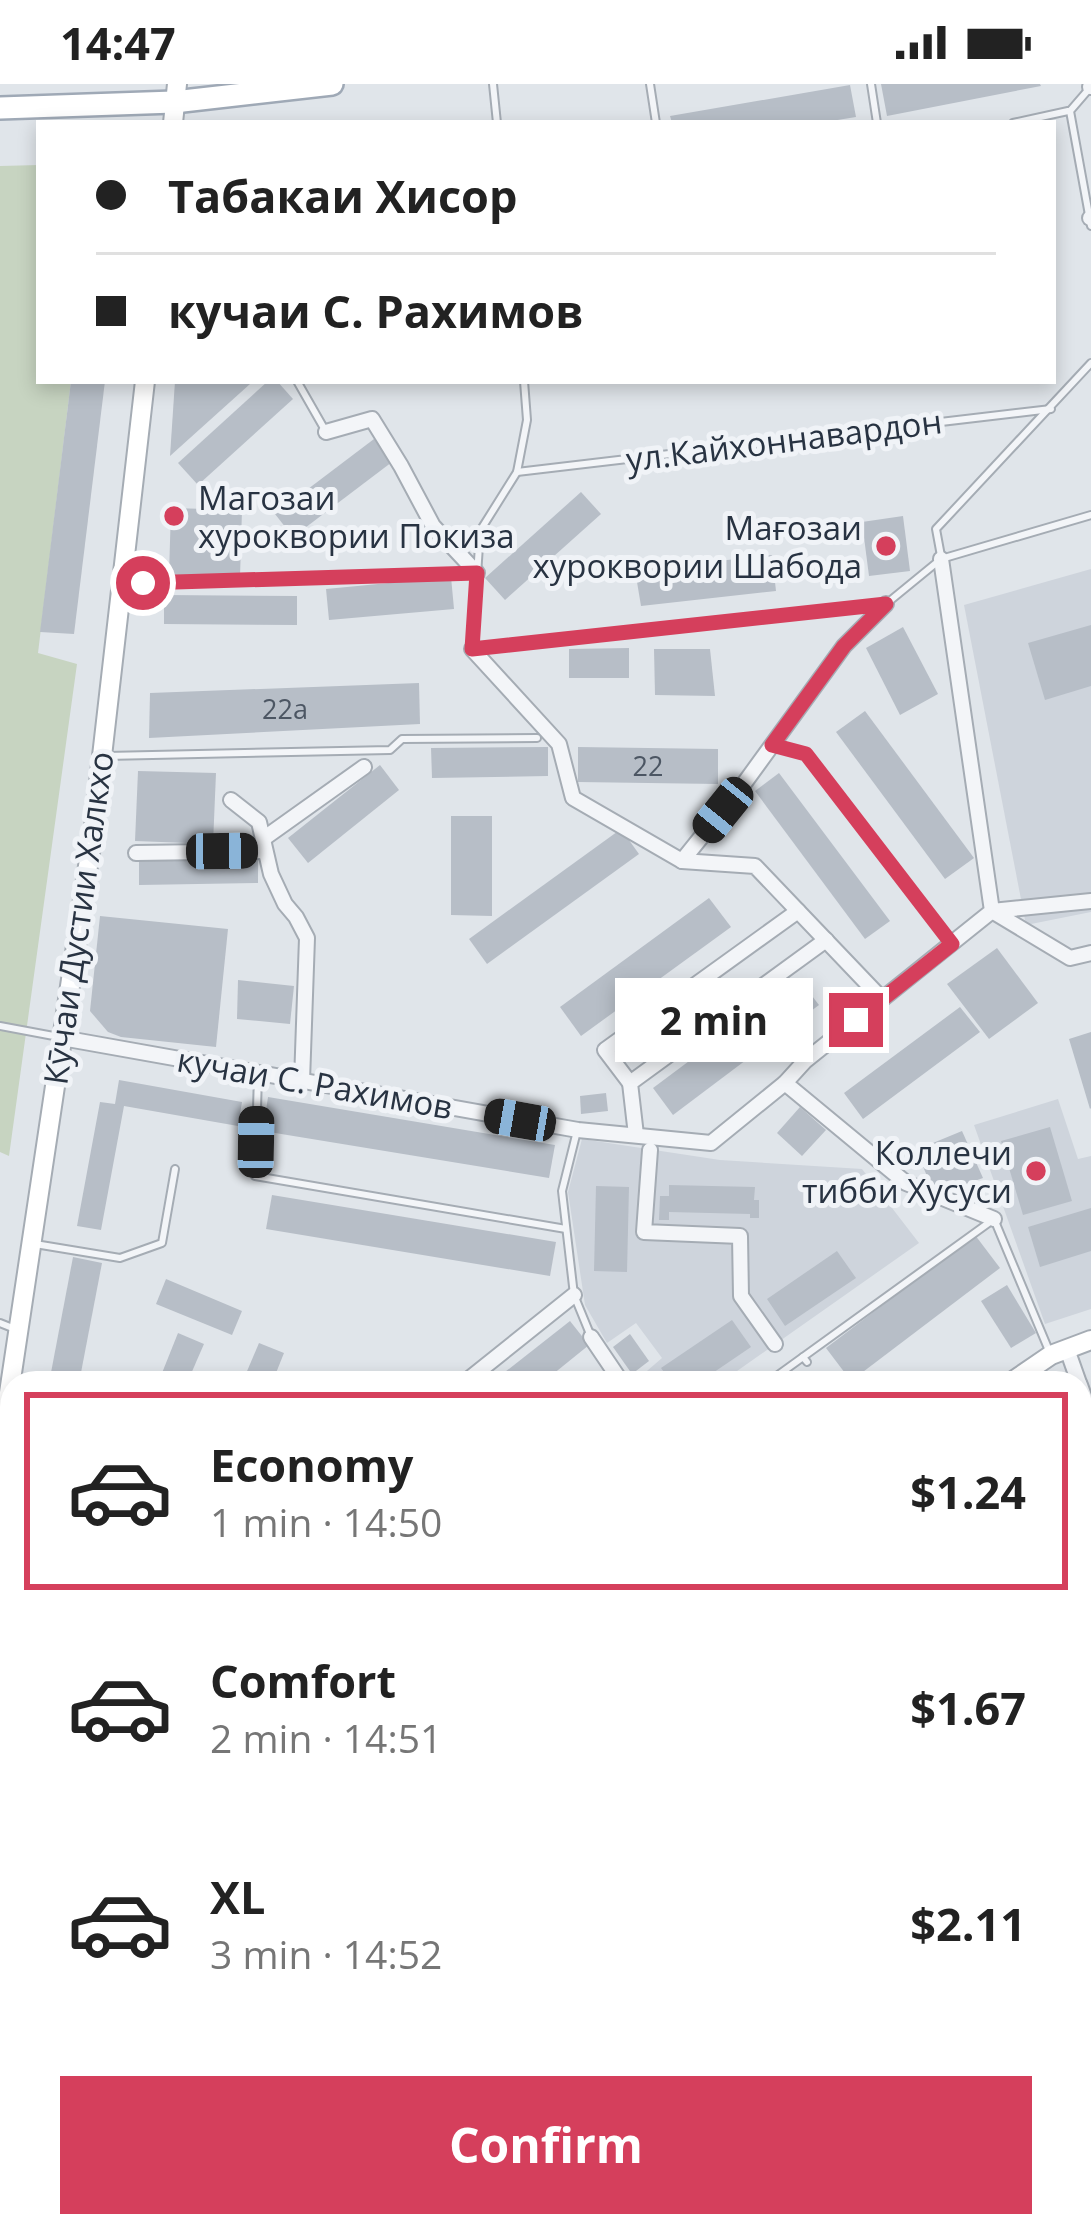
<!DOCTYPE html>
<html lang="en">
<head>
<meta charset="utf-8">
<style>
  :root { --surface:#fff; --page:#f2f2f2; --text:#222; --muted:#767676; --line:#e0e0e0; --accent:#d53f5c }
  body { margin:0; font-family:"Open Sans",sans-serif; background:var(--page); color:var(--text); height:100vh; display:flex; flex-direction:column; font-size:45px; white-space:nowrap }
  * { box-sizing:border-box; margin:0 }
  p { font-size:39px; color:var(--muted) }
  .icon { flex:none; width:66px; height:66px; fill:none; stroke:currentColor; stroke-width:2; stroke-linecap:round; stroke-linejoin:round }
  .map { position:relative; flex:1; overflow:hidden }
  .drawer { position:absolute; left:0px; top:1287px; width:1092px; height:867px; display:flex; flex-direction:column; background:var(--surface); border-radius:36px 36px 0 0; box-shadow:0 6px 18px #0003 }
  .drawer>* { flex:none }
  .guide { position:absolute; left:36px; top:36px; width:1020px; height:264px; border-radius:0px; box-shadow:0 6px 18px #0003; display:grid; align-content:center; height:264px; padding:0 60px; background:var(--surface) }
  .end { position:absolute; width:54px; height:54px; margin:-27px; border:15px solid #d53f5c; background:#fff; box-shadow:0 0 0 6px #fff }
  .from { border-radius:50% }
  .bubble { position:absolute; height:84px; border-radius:0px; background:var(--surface); box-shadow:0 6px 18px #0003; font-size:39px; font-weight:700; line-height:84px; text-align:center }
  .car { position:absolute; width:36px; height:72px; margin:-36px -18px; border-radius:15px; box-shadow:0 0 9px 3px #0007; background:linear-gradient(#222 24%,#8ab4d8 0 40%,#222 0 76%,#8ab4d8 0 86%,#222 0) }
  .guide b { display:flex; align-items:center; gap:42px; height:114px; font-size:45px }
  .guide b+b { border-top:3px solid var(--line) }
  .guide i { width:30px; height:30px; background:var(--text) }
  ul { padding:21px 0 0; list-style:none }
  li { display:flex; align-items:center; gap:36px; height:198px; margin:0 24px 18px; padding:0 36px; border:6px solid transparent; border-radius:0px }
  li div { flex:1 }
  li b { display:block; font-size:45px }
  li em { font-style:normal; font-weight:700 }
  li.selected { border-color:var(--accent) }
  li>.icon { width:108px; height:108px; stroke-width:1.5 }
  .action { display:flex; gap:24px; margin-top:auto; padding:24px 60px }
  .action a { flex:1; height:138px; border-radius:0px; background:var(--accent); color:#fff; font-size:48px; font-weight:700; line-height:138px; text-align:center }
  .status { display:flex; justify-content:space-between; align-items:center; height:84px; padding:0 60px; background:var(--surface); direction:ltr }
  .status svg { height:33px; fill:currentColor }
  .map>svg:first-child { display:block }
  .built { fill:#ced4dc }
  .green { fill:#c7d4c1 }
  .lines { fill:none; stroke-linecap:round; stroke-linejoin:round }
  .canal { stroke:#9ab4cc; stroke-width:18 }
  .building { fill:#b7bec7 }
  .lane-casing { stroke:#a5acb4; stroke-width:10 }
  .street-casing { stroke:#a5acb4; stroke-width:18 }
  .secondary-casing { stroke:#a5acb4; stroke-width:22 }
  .primary-casing { stroke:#9fa9b6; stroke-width:26 }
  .lane { stroke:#f3f5f8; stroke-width:6 }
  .street { stroke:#f3f5f8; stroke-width:14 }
  .secondary { stroke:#fff; stroke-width:18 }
  .primary { stroke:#fff; stroke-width:21 }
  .route { stroke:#d53f5c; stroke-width:15 }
  .poi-dot { fill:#d53f5c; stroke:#f0f3f7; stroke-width:4.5 }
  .labels { text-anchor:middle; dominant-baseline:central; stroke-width:10; stroke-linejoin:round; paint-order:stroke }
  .number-label { font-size:27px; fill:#4c5663 }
  .street-label { font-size:33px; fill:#283342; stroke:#f0f3f7 }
  .poi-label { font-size:33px; fill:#283342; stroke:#f0f3f7; text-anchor:end }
</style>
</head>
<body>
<div class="status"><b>14:47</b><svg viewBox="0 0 49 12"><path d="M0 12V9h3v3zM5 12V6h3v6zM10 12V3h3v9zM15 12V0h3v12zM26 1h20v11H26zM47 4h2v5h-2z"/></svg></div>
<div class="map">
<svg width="1091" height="2152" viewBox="0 0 1091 2152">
  <rect width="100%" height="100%" fill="#e0e5ea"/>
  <g class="built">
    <path d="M1091,485V828L1026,841L964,521Z"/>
    <path d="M1058,1015L1078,1075L1091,1072V1225L1045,1240L974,1041Z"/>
    <path d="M582,1055L720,1076L862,1085L919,1159L720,1299H633L662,1274L636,1239L607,1259L585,1221L568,1108Z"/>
  </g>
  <g class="green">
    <path d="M39,81V297H71L38,569L77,580L9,1072L0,1068V82Z"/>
    <path d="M1091,1987V2152H846L842,2147L854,2142H1080V1994Z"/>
    <path d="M280,2142H448L453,2152H277Z"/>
  </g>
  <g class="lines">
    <g class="canal">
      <path d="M1080,1981L1091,1974"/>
      <path d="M1080,2126L1091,2120"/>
      <path d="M202,2152L203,2142"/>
      <path d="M1036,2152L1053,2142"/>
    </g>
  </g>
  <g class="building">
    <path d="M881,0H1040L1041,2L887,32Z"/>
    <path d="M850,1L856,33L819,39H672L670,32Z"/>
    <path d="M71,297H105L74,550L40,548Z"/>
    <path d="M175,297H250V300L170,372Z"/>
    <path d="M268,297H277L293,315L198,401L178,379Z"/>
    <path d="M374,355L392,378L293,453L275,430Z"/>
    <path d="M581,408L601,430L505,516L485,494Z"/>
    <path d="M171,424L242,426L240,493L169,491Z"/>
    <path d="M903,432L910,487L869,492L862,438Z"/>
    <path d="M772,471L776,507L641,522L635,486Z"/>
    <path d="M451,493L454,525L329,536L326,505Z"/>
    <path d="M164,511L297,512V541L164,540Z"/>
    <path d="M1091,541V602L1045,616L1028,559Z"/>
    <path d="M903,543L938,610L900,631L866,564Z"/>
    <path d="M629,564V594H569V565Z"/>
    <path d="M654,565H710L715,612L655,611Z"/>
    <path d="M419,599L420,640L149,654L150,609Z"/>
    <path d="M865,627L974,774L945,795L836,648Z"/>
    <path d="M548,663V692L432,694L431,664Z"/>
    <path d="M578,663L718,665V700L578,698Z"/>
    <path d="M380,681L399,706L308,779L288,754Z"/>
    <path d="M138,687L216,689L213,760L135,757Z"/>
    <path d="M779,689L890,837L865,855L755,707Z"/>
    <path d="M451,732H492V832L451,831Z"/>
    <path d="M621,745L639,770L487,880L469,855Z"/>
    <path d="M258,772V799L139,801V773Z"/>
    <path d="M709,814L731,843L581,952L560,923Z"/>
    <path d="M100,832L228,845L216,963L121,953L108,948L90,927Z"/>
    <path d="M997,864L1038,919L989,955L947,900Z"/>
    <path d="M799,895L819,921L673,1031L653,1004Z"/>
    <path d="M238,896L294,902L290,940L237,935Z"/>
    <path d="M960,923L980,948L863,1035L844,1009Z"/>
    <path d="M1091,948V1024L1090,1025L1069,955Z"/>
    <path d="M119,996L242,1018L238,1042L124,1022L101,1146L77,1142L100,1018L115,1020Z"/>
    <path d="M606,1009L608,1027L581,1030L580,1012Z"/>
    <path d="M268,1013L555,1061L549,1094L263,1047Z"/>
    <path d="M800,1023L826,1046L802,1072L777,1049Z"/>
    <path d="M1050,1043L1072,1117L1023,1131L1001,1057Z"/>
    <path d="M962,1047L983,1094L935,1111L916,1066Z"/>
    <path d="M669,1101L755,1103L754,1116H759V1134H750V1130L669,1128V1136H659L660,1112H669Z"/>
    <path d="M596,1102L629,1103L627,1188L594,1187Z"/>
    <path d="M272,1111L556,1158L550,1192L266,1145Z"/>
    <path d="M1091,1124V1167L1040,1183L1028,1143Z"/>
    <path d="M975,1151L1000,1184L851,1297L826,1264Z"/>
    <path d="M837,1167L856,1194L785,1242L767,1215Z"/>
    <path d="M73,1173L102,1179L79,1299H49Z"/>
    <path d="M166,1195L242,1227L232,1251L156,1220Z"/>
    <path d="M1007,1201L1036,1249L1011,1264L981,1217Z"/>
    <path d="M732,1236L751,1263L698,1299H672L661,1284Z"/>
    <path d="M570,1237L589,1261L542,1299H491Z"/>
    <path d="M178,1249L204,1260L187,1299H158Z"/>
    <path d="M630,1250L649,1277L632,1290L613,1263Z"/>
    <path d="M259,1259L284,1269L272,1299H242Z"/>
    <path d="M1080,1330L1091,1350V1385L1080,1391Z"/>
    <path d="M1091,1558V1593L1080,1597V1563Z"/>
    <path d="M1087,1792L1091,1798V1827L1080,1835V1797Z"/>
    <path d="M4,2001L12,2010V2036L3,2044L0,2041V2004Z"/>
  </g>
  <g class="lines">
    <defs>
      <g id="lane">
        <path d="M493,0L497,39"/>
        <path d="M650,0L656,39"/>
        <path d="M871,0L877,39"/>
        <path d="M1089,5L1070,27L1091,142"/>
        <path d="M1013,39L1068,27"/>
        <path d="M297,297L325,346"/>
        <path d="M524,297L527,336L517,388L480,447L472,565L886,520L941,475L1091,431"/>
        <path d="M517,388L1051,325"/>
        <path d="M941,472L936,445L1091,279"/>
        <path d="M125,499L472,489"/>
        <path d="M774,661L806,670L950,857"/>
        <path d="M106,672L390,666L402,655L537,654"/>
        <path d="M0,942L59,953"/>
        <path d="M258,991L255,1092L566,1145"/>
        <path d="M577,1047L562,1107L574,1211L590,1250"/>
        <path d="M35,1160L120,1174L162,1159L175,1085"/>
        <path d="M0,1239L15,1245"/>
        <path d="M803,1273L994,1135L1050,1269"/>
        <path d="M767,1299L803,1273L807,1278"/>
      </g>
      <g id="street">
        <path d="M1090,3H1091"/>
        <path d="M1090,134H1091"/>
        <path d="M326,348L372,335L401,382L433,442L477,489"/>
        <path d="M472,565L559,660L573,714L682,777L755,782L882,915"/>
        <path d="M231,716L259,738L271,790L285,820L296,833L307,854L302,997"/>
        <path d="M263,755L364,683"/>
        <path d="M136,769L265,767"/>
        <path d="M682,777L743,701L844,562L886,520"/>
        <path d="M992,827L1070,874L1091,869"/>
        <path d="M992,827L1091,817"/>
        <path d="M62,954L578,1046L711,1059L785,999L805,977L992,827L941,475"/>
        <path d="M630,999L605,966L798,827"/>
        <path d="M785,999L906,1099L994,1135"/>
        <path d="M636,1051L630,999L826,856"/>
        <path d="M650,1066L644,1148L740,1152L741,1212L775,1260"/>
        <path d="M591,1253L622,1299"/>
        <path d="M1067,1265L1079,1299"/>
        <path d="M464,1299L574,1211"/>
        <path d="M1080,1301L1091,1332"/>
        <path d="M1080,1629L1091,1622"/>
        <path d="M1080,1780L1091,1772"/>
        <path d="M0,2058L12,2072"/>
        <path d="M68,2142L76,2152"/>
        <path d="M86,2152L101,2142"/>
      </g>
      <g id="secondary">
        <path d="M173,39L177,0"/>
        <path d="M1010,1299L1051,1271L1091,1256"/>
        <path d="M0,1369L94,742L145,297"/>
        <path d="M0,1516L12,1521"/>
        <path d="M788,2142L795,2152"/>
      </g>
      <path id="primary" d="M0,24L174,18L332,0"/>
    </defs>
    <use href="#lane" class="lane-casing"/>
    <use href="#street" class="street-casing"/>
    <use href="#secondary" class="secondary-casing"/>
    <use href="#primary" class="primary-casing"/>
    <use href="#lane" class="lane"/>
    <use href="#street" class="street"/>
    <use href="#secondary" class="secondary"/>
    <use href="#primary" class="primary"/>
  </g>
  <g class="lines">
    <path class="route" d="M143,499L477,489L472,565L886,520L844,562L772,661L806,670L952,860L856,936"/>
  </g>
  <g class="poi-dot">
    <circle cx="174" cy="432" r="12"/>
    <circle cx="886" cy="462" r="12"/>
    <circle cx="1036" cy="1087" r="12"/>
  </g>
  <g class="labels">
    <g class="number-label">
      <text x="285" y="624">22a</text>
      <text x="648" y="681">22</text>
    </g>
    <g class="street-label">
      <text transform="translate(784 356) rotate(-7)">ул.Кайхоннавардон</text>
      <text transform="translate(78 834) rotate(-82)">Кӯчаи Дустии Халкхо</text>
      <text transform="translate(315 999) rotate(10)">кучаи С. Рахимов</text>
    </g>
    <g class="poi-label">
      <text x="198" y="413" text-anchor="start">Магозаи<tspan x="198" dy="38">хуроквории Покиза</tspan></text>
      <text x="862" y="443">Мағозаи<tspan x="862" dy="38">хуроквории Шабода</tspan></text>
      <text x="1012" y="1068">Коллечи<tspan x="1012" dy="38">тибби Хусуси</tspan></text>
    </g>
  </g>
</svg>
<i class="end from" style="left:143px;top:499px"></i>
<i class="end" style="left:856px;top:936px"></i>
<div class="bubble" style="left:615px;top:894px;width:198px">2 min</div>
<i class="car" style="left:723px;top:726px;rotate:219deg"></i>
<i class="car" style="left:222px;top:767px;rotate:89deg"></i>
<i class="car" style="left:520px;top:1036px;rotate:280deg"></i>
<i class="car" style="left:256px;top:1058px;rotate:1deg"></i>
<div class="guide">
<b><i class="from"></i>Табакаи Хисор</b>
<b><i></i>кучаи С. Рахимов</b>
</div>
<section class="drawer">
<ul>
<li class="selected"><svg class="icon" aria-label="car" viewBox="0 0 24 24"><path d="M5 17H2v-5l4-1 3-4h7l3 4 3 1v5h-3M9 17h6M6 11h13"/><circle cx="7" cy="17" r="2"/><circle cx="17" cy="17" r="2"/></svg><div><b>Economy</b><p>1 min · 14:50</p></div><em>$1.24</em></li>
<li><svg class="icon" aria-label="car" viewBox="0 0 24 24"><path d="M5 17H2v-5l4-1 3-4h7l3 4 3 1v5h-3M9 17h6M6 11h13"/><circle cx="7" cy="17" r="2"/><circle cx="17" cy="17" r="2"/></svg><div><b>Comfort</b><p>2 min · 14:51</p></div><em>$1.67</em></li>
<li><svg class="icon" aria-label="car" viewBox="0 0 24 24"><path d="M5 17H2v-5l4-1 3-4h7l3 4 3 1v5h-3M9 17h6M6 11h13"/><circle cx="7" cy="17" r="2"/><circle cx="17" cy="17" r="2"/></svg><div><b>XL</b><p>3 min · 14:52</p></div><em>$2.11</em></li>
</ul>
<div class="action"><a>Confirm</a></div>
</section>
</div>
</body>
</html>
